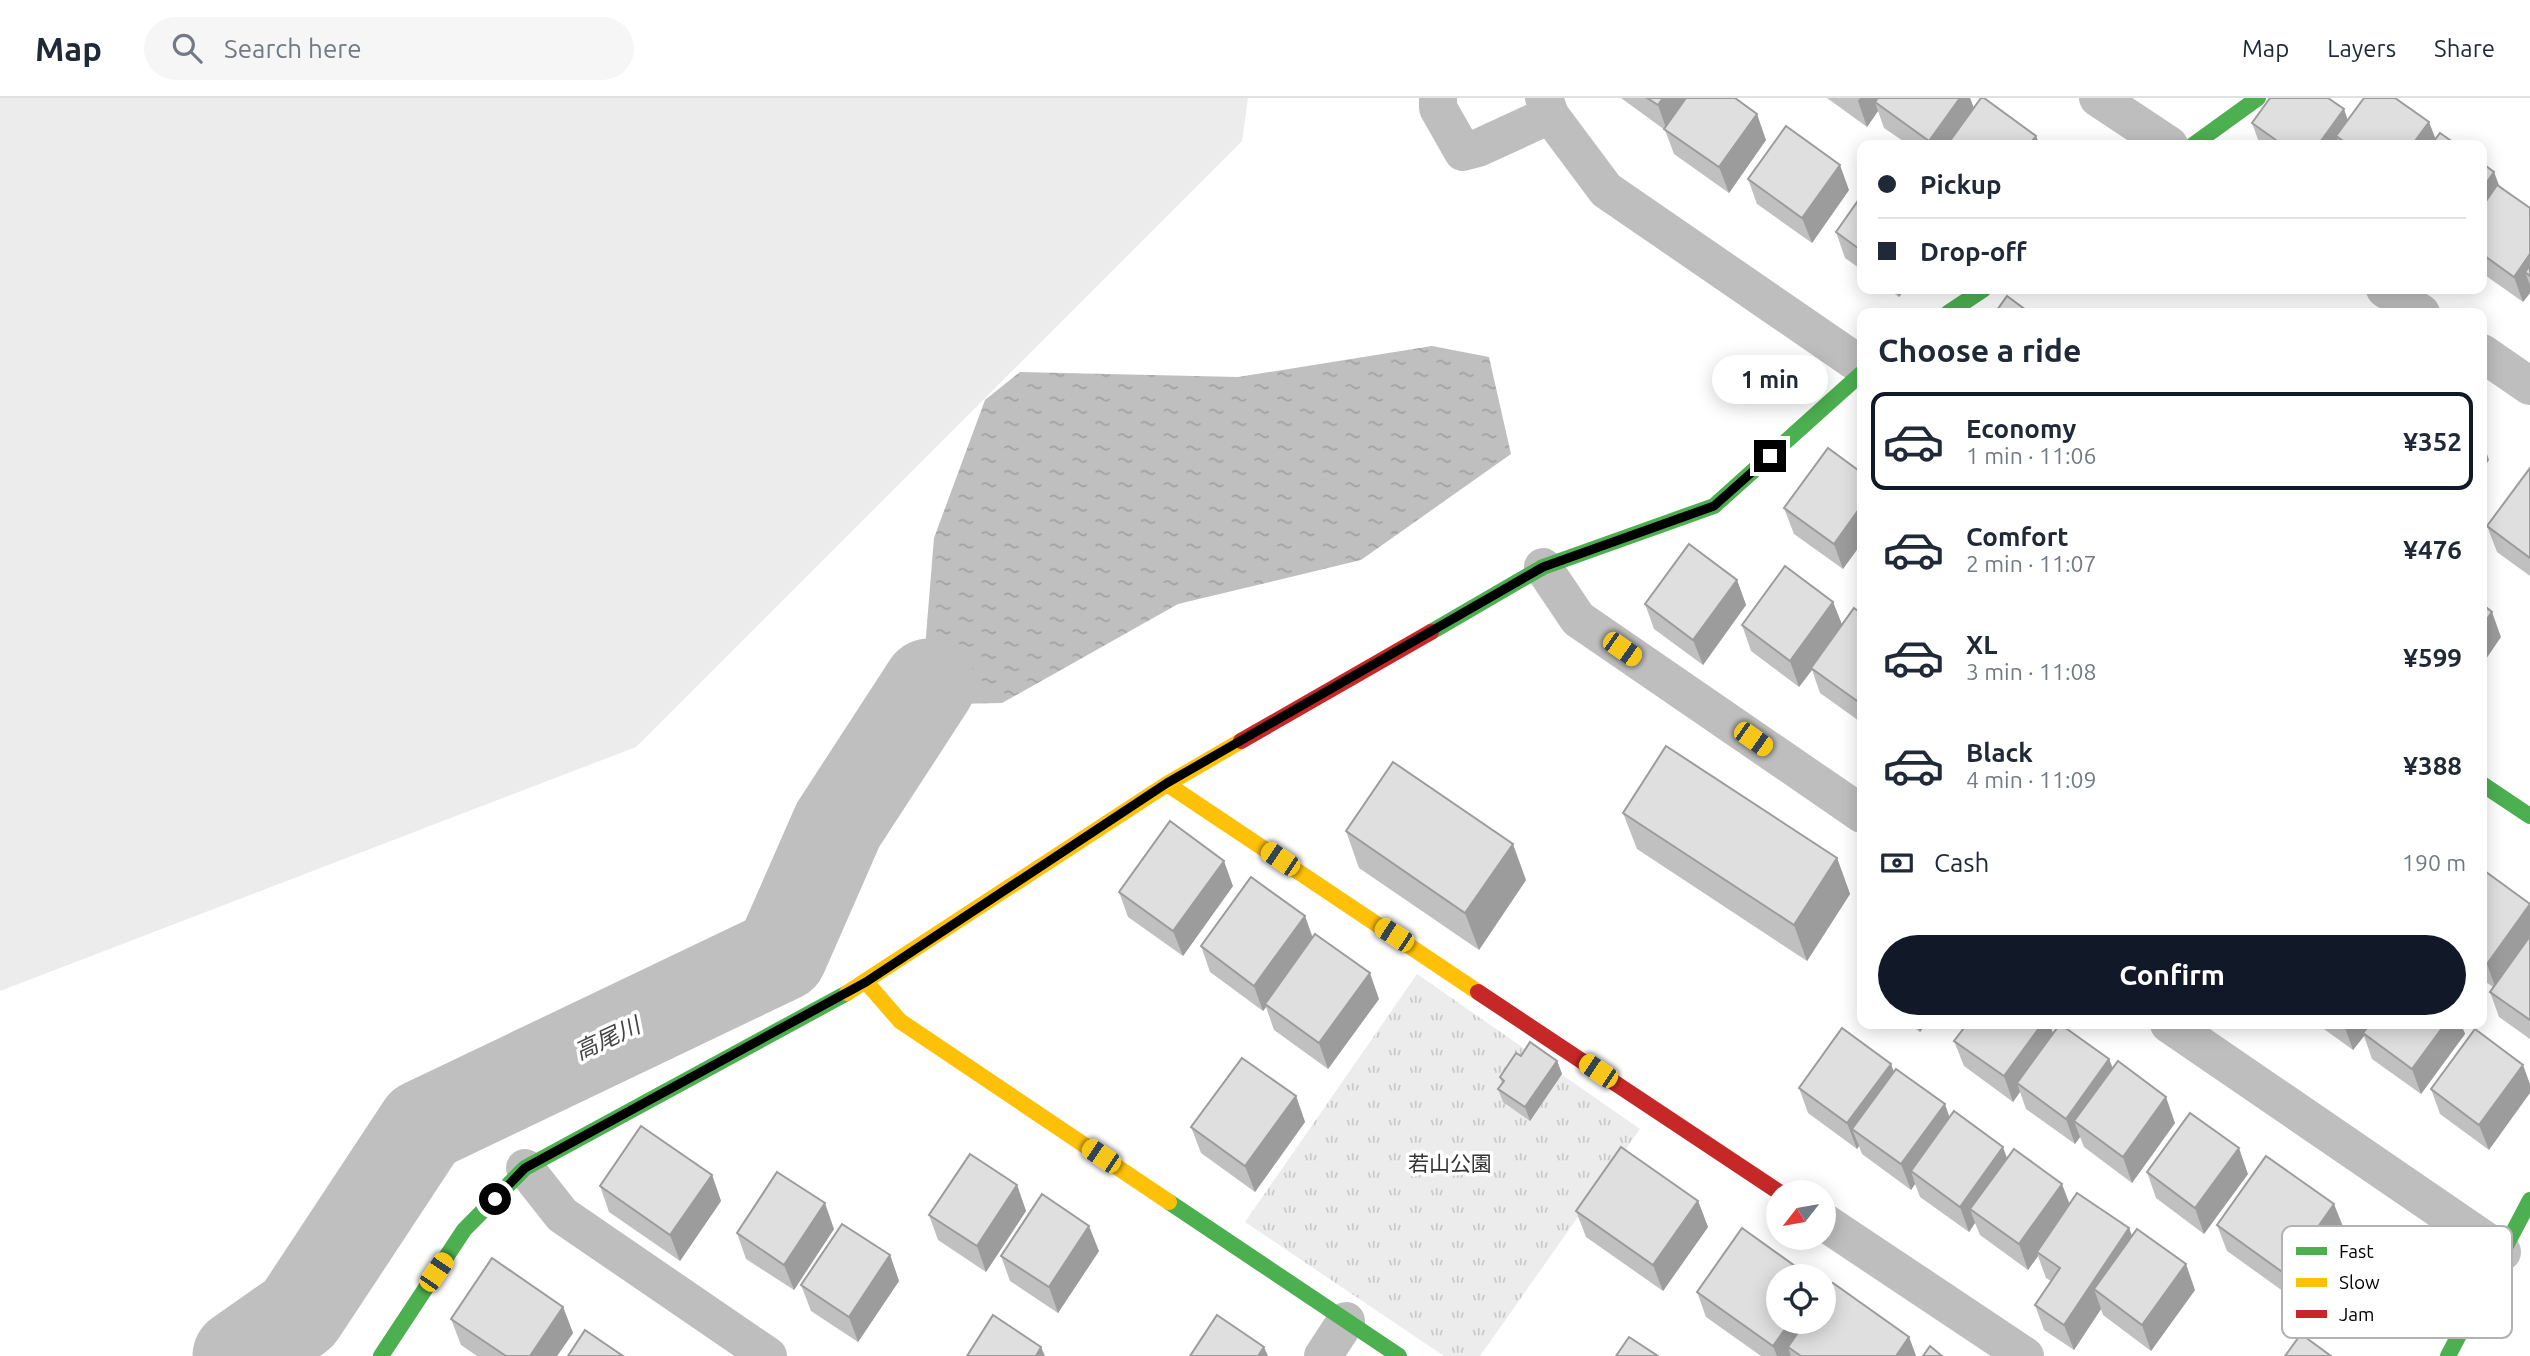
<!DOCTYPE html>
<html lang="en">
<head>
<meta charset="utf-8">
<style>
  :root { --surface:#fff; --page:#f6f6f7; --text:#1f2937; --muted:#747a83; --line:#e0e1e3; --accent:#111827 }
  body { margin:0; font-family:Ubuntu,"Noto Sans JP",sans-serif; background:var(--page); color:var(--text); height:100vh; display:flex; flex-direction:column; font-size:26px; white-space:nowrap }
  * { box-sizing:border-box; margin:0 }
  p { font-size:23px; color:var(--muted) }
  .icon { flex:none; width:38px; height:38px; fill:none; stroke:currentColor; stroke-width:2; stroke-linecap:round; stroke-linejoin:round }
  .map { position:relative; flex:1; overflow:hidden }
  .side { position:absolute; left:1857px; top:210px; width:630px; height:721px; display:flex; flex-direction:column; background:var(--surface); border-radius:14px; box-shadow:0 4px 18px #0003 }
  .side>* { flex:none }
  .banner { position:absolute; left:1857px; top:42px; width:630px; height:154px; border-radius:14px; box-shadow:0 4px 18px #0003; display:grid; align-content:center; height:154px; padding:0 21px; background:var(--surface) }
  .needle { width:46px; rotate:239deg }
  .fabs { position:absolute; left:1766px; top:1082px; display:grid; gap:14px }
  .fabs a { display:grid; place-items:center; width:70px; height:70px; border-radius:50%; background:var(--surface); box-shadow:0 4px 18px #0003; font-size:35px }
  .end { position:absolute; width:32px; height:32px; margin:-16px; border:9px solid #000; background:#fff; box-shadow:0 0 0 4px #fff }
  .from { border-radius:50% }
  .bubble { position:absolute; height:49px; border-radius:24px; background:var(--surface); box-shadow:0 4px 18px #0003; font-size:23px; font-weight:600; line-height:49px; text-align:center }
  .car { position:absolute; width:21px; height:42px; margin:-21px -10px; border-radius:9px; box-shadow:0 0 5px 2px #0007; background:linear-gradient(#f5c518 24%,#345 0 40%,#f5c518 0 76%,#345 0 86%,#f5c518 0) }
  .banner b { display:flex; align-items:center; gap:24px; height:66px; font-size:26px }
  .banner b+b { border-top:2px solid var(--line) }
  .banner i { width:18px; height:18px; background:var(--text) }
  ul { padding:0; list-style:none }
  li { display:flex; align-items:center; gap:21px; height:98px; margin:0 14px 10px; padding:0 7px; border:4px solid transparent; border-radius:14px }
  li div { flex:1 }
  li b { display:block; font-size:26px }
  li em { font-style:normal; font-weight:600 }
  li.active { border-color:var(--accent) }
  li>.icon { width:63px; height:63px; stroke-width:1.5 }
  h2 { padding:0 21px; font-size:32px; line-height:84px }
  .pay { display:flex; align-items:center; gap:18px; height:77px; padding:0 21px; font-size:26px }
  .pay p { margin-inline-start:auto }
  .button { display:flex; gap:14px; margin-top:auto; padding:14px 21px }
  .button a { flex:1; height:80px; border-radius:42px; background:var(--accent); color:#fff; font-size:28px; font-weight:600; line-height:80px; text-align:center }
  header { display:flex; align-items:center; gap:42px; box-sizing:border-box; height:98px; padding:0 35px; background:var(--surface); border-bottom:2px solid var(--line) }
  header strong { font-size:33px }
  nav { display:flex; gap:38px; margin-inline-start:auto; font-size:24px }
  .search { width:490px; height:63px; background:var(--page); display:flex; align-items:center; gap:18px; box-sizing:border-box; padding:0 24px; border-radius:38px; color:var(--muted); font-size:26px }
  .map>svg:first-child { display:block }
  .green { fill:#ececec }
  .park { fill:url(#park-tufts) }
  .water { fill:url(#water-ripples) }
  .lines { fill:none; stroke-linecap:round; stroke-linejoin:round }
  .river { stroke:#bfbfbf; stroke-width:93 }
  .street { stroke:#bebebe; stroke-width:38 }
  .fast { stroke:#4caf50; stroke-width:16 }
  .slow { stroke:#ffc107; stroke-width:16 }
  .jam { stroke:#c62828; stroke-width:16 }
  .wall { fill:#c0c0c0 }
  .shaded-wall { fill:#9c9c9c }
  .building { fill:#dfdfdf; stroke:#9c9c9c; stroke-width:2 }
  .route { stroke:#000; stroke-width:9 }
  .labels { text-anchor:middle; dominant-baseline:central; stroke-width:7; stroke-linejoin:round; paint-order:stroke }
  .park-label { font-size:21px; fill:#333; stroke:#fff }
  .water-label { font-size:23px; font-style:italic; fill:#444; stroke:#fff }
  .key { fill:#fff; stroke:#b2b2b2; stroke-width:2 }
  .key-label { font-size:19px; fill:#000 }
</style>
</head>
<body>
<header>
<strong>Map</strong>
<div class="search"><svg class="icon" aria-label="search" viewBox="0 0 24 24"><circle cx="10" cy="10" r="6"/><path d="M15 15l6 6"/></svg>Search here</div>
<nav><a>Map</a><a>Layers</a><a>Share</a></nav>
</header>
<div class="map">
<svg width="2530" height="1258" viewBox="0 0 2530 1258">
  <defs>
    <pattern id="park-tufts" width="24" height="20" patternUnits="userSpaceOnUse" patternTransform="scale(1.75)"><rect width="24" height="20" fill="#ececec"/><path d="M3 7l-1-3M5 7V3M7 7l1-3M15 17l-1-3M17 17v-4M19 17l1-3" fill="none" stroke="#c9c9c9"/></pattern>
    <pattern id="water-ripples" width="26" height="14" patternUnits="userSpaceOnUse" patternTransform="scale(1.75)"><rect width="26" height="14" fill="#bfbfbf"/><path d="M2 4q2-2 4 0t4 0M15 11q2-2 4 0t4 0" fill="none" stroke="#a2a2a2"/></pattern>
  </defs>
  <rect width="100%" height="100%" fill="#fff"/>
  <path class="green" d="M0,0H1248L1242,43L636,649L0,893Z"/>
  <path class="park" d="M1417,876L1640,1031L1480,1258H1444L1245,1124Z"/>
  <path class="water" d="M1432,248L1489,259L1511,356L1361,462L1178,506L1002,605L952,606L929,587L925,550L934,440L985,302L1020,274L1238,279Z"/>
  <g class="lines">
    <path class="river" d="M239,1258L299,1216L423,1028L781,857L838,727L929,587"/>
    <g class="street">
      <path d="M1438,0V10L1463,54L1478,50L1550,17"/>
      <path d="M1544,0L1550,17L1606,92L1862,268"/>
      <path d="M2098,0L2169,47"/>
      <path d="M2385,191L2421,215"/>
      <path d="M2482,255L2530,288"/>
      <path d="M1543,469L1578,521L1862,716"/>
      <path d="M2169,926L2502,1154"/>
      <path d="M525,1070L562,1117L768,1258"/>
      <path d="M1824,1124L2025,1258"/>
      <path d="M1323,1258L1346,1223"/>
    </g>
    <g class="fast">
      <path d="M2193,47L2258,0"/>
      <path d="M1948,215L1984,191"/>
      <path d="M1431,534L1543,469L1714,408L1862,275"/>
      <path d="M2482,686L2530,718"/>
      <path d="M1169,1104L1399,1258"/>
      <path d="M381,1258L464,1132L525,1070L847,895"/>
      <path d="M2448,1258L2530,1102"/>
    </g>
    <g class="slow">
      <path d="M1167,686L1478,894"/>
      <path d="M866,884L900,923L1169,1104"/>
      <path d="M847,895L1167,686L1241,643"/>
    </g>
    <g class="jam">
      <path d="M1241,643L1431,534"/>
      <path d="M1478,894L1779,1094"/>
    </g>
  </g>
  <g class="wall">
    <path d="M1621,0H1735L1766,42L1729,95L1674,56L1665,32Z"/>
    <path d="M1827,0H1970L1974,10L2040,47H1909L1884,30L1878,13L1867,29Z"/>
    <path d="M2348,22L2435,41L2457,47H2260L2252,25Z"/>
    <path d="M2482,65L2494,74L2499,87L2530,110V195L2523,204L2482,175Z"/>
    <path d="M1748,81L1849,92L1812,145L1757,106Z"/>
    <path d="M1862,97V172L1845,160L1836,134Z"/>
    <path d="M1888,191H1905L1899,199Z"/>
    <path d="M2530,370V478L2497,454L2487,428Z"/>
    <path d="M1862,375L1843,471L1794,436L1784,410Z"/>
    <path d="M1737,482L1746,507L1703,567L1654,531L1645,506Z"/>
    <path d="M1833,504L1842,527L1862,516V625L1820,595L1812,572L1799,589L1751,553L1742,527Z"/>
    <path d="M1623,715L1837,760L1850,796L1807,863L1637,751Z"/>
    <path d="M1346,733L1526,782L1479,852L1359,770Z"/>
    <path d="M2482,771L2530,806V941L2499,919L2490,894L2493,889L2482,881Z"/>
    <path d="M1233,788L1183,858L1128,819L1119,794Z"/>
    <path d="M1305,818L1313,840L1379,901L1328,971L1274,932L1266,909L1263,913L1210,874L1201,848Z"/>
    <path d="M1909,926H1926L1920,934Z"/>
    <path d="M2317,926H2461L2465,936L2421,996L2372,961L2364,938L2353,952Z"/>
    <path d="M2475,931L2489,1052L2440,1016L2431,991Z"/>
    <path d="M2053,935L2109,961L2113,970L2175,1025L2132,1085L2084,1049L2080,1039L2075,1046L2026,1011L2020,994L2013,1004L1964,968L1954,943Z"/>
    <path d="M1521,958L1557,963L1562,976L1530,1023L1503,1004L1498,991L1502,985L1500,979Z"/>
    <path d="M1894,974L1950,1019L2070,1106L2132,1138L2195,1192L2151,1253L2103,1217L2101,1211L2074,1252L2044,1232L2035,1207L2051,1183L2046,1180L2038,1158L2028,1172L1980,1137L1975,1125L1969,1134L1920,1099L1915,1086L1911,1092L1862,1056L1859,1048L1857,1051L1808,1015L1799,990Z"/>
    <path d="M1296,998L1305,1024L1255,1094L1201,1055L1191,1029Z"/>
    <path d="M2147,1074L2248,1076L2204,1136L2156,1100Z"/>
    <path d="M712,1077L721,1103L680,1163L609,1114L600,1088Z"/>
    <path d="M1017,1087L1026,1113L986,1174L938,1142L929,1117Z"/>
    <path d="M1698,1103L1708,1129L1663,1193L1586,1139L1576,1113Z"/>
    <path d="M2217,1127L2344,1131L2294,1201L2227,1153Z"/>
    <path d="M834,1131L794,1192L746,1161L737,1135Z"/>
    <path d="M1099,1153L1058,1215L1010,1183L1001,1158Z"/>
    <path d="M890,1157L899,1183L858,1244L811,1213L801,1187Z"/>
    <path d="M1778,1178L1909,1239L1916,1258H1761L1706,1219L1697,1194Z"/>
    <path d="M563,1209L573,1235L557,1258H477L461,1247L451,1221Z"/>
  </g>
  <g class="shaded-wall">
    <path d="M1663,0H1691L1667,33L1658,7Z"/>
    <path d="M1860,0H1888L1875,4L1878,13L1867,29L1858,3Z"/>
    <path d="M1960,0H1970L1976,16L1954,47H1931L1929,43Z"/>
    <path d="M2344,11L2353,37L2336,38L2340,47H2318Z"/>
    <path d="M1757,16L1766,42L1729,95L1719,69Z"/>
    <path d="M2429,24L2438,47H2412Z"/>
    <path d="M2036,38L2040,47H2029Z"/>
    <path d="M1840,67L1849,92L1812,145L1802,120Z"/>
    <path d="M2494,74L2503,99L2482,129V91Z"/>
    <path d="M2530,156V178L2525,174L2530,187V195L2523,204L2514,179Z"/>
    <path d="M1897,191H1905L1899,199Z"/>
    <path d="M2482,341L2489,362L2482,373Z"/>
    <path d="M1862,407V445L1843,471L1834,446Z"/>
    <path d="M1737,482L1746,507L1703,567L1693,542Z"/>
    <path d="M1833,504L1843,529L1811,570L1812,572L1799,589L1790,563Z"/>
    <path d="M2492,514L2501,539L2482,567V528Z"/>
    <path d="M1513,746L1526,782L1479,852L1465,815Z"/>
    <path d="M1837,760L1850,796L1807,863L1794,827Z"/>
    <path d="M1224,763L1233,788L1183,858L1173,833Z"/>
    <path d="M2530,807V845L2496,891L2487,866Z"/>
    <path d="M1305,818L1314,844L1265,906L1266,909L1263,913L1254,888Z"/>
    <path d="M1370,875L1379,901L1328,971L1319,945Z"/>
    <path d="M1917,926H1926L1920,934Z"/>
    <path d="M2042,926H2050L2056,944L2017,985L2020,994L2013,1004L2004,978Z"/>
    <path d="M2345,926H2373L2363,935L2364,938L2353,952L2344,927Z"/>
    <path d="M2445,926H2461L2465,936L2421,996L2412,971Z"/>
    <path d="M2109,961L2119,987L2074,1023L2080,1039L2075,1046L2066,1021Z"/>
    <path d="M1557,963L1562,976L1530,1023L1525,1009Z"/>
    <path d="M1891,966L1900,991L1852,1031L1859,1048L1857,1051L1847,1025Z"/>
    <path d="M2523,967L2530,986V995L2489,1052L2479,1027Z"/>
    <path d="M1296,998L1305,1024L1255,1094L1245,1068Z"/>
    <path d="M2166,999L2175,1025L2132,1085L2123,1059Z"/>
    <path d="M1945,1006L1954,1032L1911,1073L1915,1086L1911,1092L1901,1066Z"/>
    <path d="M2003,1049L2012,1074L1970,1111L1975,1125L1969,1134L1960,1109Z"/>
    <path d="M2239,1050L2248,1076L2204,1136L2195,1110Z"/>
    <path d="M712,1077L721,1103L680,1163L670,1137Z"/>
    <path d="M2062,1086L2072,1112L2037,1154L2038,1158L2028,1172L2019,1146Z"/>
    <path d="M1017,1087L1026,1113L986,1174L977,1148Z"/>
    <path d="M1698,1103L1708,1129L1663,1193L1653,1167Z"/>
    <path d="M825,1105L834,1131L794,1192L784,1167Z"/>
    <path d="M2334,1106L2344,1131L2294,1201L2285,1176Z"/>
    <path d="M1089,1128L1099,1153L1058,1215L1049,1189Z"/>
    <path d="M2129,1130L2139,1156L2094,1191L2101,1211L2074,1252L2064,1227Z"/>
    <path d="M890,1157L899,1183L858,1244L849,1219Z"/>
    <path d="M2186,1166L2195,1192L2151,1253L2142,1227Z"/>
    <path d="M563,1209L573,1235L557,1258H530Z"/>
    <path d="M1791,1223H1818L1788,1249L1791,1258H1777L1773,1248Z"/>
    <path d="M1909,1239L1916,1258H1896Z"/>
    <path d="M1041,1249L1045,1258H1036Z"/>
    <path d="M1264,1249L1268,1258H1258Z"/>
  </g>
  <g class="building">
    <path d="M1647,0H1663L1658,7Z"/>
    <path d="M1686,0H1735L1757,16L1719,69L1664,31Z"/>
    <path d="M1878,0H1960L1929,43L1875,4Z"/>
    <path d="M1981,0H1984L2036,38L2029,47H1947Z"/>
    <path d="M2270,0H2328L2344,11L2318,47H2283L2252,25Z"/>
    <path d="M2364,0H2395L2429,24L2412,47H2349L2336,38Z"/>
    <path d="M1786,28L1840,67L1802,120L1748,81Z"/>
    <path d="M2440,35L2457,47H2431Z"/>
    <path d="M2482,65L2494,74L2482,91Z"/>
    <path d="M2497,87L2530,110V156L2514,179L2482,156V109Z"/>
    <path d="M1862,97V153L1836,134Z"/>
    <path d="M2530,168V178L2525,174Z"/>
    <path d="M2007,198L2030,215H1995Z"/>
    <path d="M1828,350L1862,375V407L1834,446L1784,410Z"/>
    <path d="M2530,370V460L2487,428Z"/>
    <path d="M1689,446L1737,482L1693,542L1645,506Z"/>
    <path d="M1785,468L1833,504L1790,563L1742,527Z"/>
    <path d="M2482,506L2492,514L2482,528Z"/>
    <path d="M1854,510L1862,516V601L1860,605L1811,570Z"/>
    <path d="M1666,648L1837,760L1794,827L1623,715Z"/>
    <path d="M1393,664L1513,746L1465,815L1346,733Z"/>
    <path d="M1170,723L1224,763L1173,833L1119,794Z"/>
    <path d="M2482,771L2530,806L2487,866L2482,862Z"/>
    <path d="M1251,779L1305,818L1254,888L1201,848Z"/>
    <path d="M1315,836L1370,875L1319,945L1265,906Z"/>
    <path d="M2530,838V922L2490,894Z"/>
    <path d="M1967,926H2042L2004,978L1954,943Z"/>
    <path d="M2060,926L2109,961L2066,1021L2017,985Z"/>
    <path d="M2370,926H2445L2412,971L2363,935Z"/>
    <path d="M1842,930L1891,966L1847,1025L1799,990Z"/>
    <path d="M2475,931L2523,967L2479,1027L2431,991Z"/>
    <path d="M1530,944L1557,963L1525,1009L1498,991L1504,983L1500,979L1516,955L1521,958Z"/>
    <path d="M1242,960L1296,998L1245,1068L1191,1029Z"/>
    <path d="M2118,963L2166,999L2123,1059L2074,1023Z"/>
    <path d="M1896,971L1945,1006L1901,1066L1852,1031Z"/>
    <path d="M1954,1013L2003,1049L1960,1109L1911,1073Z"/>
    <path d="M2190,1015L2239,1050L2195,1110L2147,1074Z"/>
    <path d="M641,1028L712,1077L670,1137L600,1088Z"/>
    <path d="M1621,1049L1698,1103L1653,1167L1576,1113Z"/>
    <path d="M2014,1051L2062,1086L2019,1146L1970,1111Z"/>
    <path d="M970,1056L1017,1087L977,1148L929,1117Z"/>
    <path d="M2266,1058L2334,1106L2285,1176L2217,1127Z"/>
    <path d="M777,1074L825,1105L784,1167L737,1135Z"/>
    <path d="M2077,1095L2129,1130L2064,1227L2035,1207L2060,1170L2037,1154Z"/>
    <path d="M1042,1096L1089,1128L1049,1189L1001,1158Z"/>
    <path d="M842,1126L890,1157L849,1219L801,1187Z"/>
    <path d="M1742,1130L1809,1178H1778V1223H1791L1773,1248L1697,1194Z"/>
    <path d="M2137,1131L2186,1166L2142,1227L2094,1191Z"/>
    <path d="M492,1160L563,1209L530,1258H506L451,1221Z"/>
    <path d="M1833,1185L1909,1239L1896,1258H1801L1788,1249L1806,1223H1824V1198Z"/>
    <path d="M993,1217L1041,1249L1036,1258H967Z"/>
    <path d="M1217,1217L1264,1249L1258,1258H1190Z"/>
    <path d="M585,1232L623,1258H568Z"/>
    <path d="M2301,1236L2331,1258H2285Z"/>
    <path d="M1629,1239L1658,1258H1616Z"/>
    <path d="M1930,1248L1942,1258H1923Z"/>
  </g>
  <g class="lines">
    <path class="route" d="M495,1101L525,1070L866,884L1167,685L1543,469L1714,408L1770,358"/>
  </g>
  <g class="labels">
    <g class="park-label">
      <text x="1450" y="1065">若山公園</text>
    </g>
    <g class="water-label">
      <text transform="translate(607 940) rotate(-25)">高尾川</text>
    </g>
  </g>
  <rect x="2282" y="1128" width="230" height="112" rx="10" class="key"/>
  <rect x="2296" y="1149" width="31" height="8" fill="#4caf50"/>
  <rect x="2296" y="1180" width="31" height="9" fill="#ffc107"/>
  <rect x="2296" y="1212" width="31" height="8" fill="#c62828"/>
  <g class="key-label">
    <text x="2339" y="1160">Fast</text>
    <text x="2339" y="1191">Slow</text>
    <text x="2339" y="1223">Jam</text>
  </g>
</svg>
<div class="fabs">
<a><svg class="needle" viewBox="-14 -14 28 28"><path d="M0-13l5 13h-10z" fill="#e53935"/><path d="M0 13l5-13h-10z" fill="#747a83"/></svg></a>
<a><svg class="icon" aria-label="locate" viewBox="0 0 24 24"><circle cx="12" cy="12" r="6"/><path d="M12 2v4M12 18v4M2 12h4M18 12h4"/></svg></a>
</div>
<i class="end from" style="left:495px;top:1101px"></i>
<i class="end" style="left:1770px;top:358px"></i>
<div class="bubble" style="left:1712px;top:257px;width:116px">1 min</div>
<i class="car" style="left:1622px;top:551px;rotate:125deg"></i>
<i class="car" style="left:1753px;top:641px;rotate:125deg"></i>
<i class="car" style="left:1280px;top:761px;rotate:304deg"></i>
<i class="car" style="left:1394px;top:837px;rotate:303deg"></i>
<i class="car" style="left:1598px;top:973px;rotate:304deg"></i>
<i class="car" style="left:1101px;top:1058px;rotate:304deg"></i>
<i class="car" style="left:436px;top:1174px;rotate:34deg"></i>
<div class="banner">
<b><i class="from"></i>Pickup</b>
<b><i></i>Drop-off</b>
</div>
<section class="side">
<h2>Choose a ride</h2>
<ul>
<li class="active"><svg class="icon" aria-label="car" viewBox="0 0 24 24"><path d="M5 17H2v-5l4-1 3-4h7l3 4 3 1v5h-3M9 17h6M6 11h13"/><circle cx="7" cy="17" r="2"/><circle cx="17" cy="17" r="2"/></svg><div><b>Economy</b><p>1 min · 11:06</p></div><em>¥352</em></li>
<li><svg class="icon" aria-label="car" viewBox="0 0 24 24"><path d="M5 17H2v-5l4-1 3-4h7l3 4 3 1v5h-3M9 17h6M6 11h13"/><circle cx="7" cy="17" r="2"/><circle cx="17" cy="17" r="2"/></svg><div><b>Comfort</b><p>2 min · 11:07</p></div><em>¥476</em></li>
<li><svg class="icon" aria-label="car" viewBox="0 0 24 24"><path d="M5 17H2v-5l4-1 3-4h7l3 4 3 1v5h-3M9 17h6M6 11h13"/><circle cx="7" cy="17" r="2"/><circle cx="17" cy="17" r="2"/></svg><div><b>XL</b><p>3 min · 11:08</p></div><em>¥599</em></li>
<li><svg class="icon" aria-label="car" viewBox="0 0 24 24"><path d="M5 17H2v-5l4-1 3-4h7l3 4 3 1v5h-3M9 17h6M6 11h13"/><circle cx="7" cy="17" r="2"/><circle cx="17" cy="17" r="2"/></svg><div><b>Black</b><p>4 min · 11:09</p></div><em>¥388</em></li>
</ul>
<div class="pay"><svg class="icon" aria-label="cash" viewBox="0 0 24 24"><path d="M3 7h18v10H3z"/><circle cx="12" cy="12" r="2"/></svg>Cash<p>190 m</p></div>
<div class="button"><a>Confirm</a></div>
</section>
</div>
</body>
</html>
